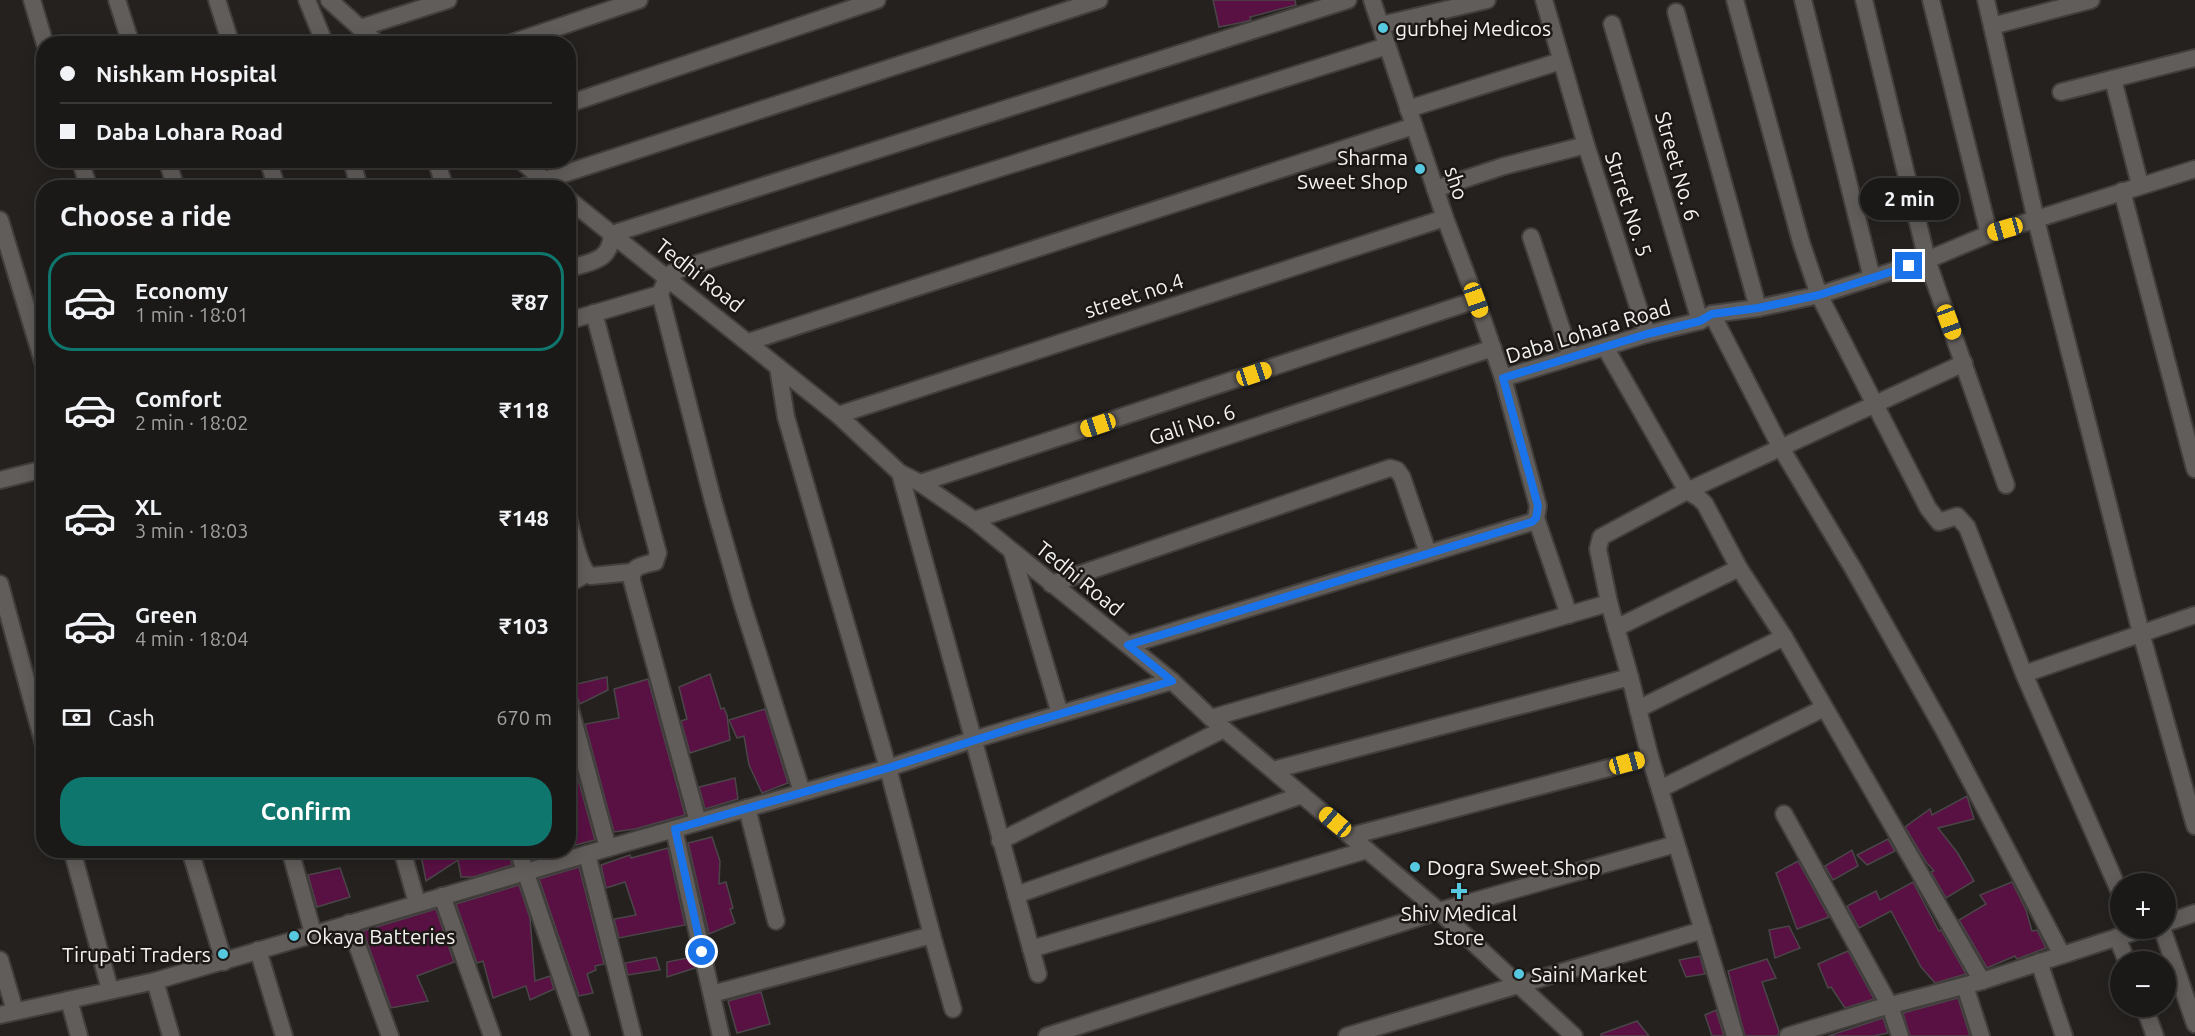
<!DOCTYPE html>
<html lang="en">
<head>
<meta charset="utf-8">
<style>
  :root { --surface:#1b1917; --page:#242220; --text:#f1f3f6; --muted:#a0a0a1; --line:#393836; --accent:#0f766e }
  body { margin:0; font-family:Ubuntu,sans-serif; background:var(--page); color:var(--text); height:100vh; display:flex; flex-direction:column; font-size:22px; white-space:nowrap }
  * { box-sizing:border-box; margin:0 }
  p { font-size:20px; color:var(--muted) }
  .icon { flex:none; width:33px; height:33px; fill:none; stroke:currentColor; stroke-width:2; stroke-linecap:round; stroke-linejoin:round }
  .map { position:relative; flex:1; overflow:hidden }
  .details { position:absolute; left:36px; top:180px; width:540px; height:678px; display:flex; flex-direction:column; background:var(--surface); border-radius:24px; box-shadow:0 3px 15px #0003,0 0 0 2px var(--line) }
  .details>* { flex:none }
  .guide { position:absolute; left:36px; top:36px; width:540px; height:132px; border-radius:24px; box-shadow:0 3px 15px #0003,0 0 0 2px var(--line); display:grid; align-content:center; height:132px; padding:0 24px; background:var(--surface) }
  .controls { position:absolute; left:2110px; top:873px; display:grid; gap:12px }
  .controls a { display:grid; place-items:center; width:66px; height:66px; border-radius:50%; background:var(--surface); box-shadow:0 3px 15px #0003,0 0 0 2px var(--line); font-size:30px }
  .end { position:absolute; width:27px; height:27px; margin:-14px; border:8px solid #1a73e8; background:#fff; box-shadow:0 0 0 3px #fff }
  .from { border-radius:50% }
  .bubble { position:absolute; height:42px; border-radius:21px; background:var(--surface); box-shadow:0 3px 15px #0003,0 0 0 2px var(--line); font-size:20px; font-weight:700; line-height:42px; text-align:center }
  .car { position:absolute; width:18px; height:36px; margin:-18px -9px; border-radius:8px; box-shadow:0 0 4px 2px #0007; background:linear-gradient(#f5c518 24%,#345 0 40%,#f5c518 0 76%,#345 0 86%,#f5c518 0) }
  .guide b { display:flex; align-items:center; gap:21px; height:57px; font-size:22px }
  .guide b+b { border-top:2px solid var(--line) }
  .guide i { width:15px; height:15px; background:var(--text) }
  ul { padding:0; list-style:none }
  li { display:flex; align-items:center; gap:18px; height:99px; margin:0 12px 9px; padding:0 12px; border:3px solid transparent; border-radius:24px }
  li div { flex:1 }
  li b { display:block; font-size:22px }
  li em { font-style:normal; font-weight:700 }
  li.active { border-color:var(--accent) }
  li>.icon { width:54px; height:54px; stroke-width:1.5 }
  h2 { padding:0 24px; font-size:27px; line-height:72px }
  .pay { display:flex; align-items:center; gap:15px; height:66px; padding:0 24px; font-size:22px }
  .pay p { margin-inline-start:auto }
  .primary-button { display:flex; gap:12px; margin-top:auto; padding:12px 24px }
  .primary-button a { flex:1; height:69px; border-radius:24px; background:var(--accent); color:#fff; font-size:24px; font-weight:700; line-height:69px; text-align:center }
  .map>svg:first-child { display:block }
  .building { fill:#591043; stroke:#4a4648; stroke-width:1.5 }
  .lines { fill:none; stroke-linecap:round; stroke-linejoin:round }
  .street-casing { stroke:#413e3c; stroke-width:20 }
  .street { stroke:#615d5b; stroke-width:16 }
  .route { stroke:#1a73e8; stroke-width:8 }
  .poi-dot { fill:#56c9e1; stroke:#1b1816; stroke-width:2 }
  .labels { text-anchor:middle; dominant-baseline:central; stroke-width:5; stroke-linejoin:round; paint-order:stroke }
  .poi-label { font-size:21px; fill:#f4f2f1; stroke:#1b1816; text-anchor:start }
  .street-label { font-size:21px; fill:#f4f2f1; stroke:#1b1816 }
</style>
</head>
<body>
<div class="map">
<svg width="2195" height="1036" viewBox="0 0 2195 1036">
  <rect width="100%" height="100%" fill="#24211f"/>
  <g class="building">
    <path d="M1213,0H1295L1296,5L1250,17L1251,20L1244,22L1219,27Z"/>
    <path d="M710,674L721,709L724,708L727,715L730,740L690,753L681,721L687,719L679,687Z"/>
    <path d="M607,677L608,690L580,704L576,694L568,691V686Z"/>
    <path d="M648,679L685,815L635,829L614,832L585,724L619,718L614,689Z"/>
    <path d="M765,709L788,783L762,793L749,765L744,736L737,738L729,720Z"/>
    <path d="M568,743L595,840L568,847Z"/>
    <path d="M735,778L738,799L705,809L699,787Z"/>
    <path d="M1967,796L1974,819L1938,828L1957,852L1974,881L1946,898L1931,872L1934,871L1926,862L1905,827L1930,809L1932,815Z"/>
    <path d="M712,837L720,861L719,884L726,882L733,908L730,909L735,923L709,934L688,843Z"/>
    <path d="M1888,839L1895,851L1867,865L1857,855Z"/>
    <path d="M668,848L685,925L619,938L614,919L636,915L625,882L606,888L601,865L630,855L631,858Z"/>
    <path d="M420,850H508L512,865L473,877H461L458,860L426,881Z"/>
    <path d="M529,850H562L532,859Z"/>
    <path d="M1852,850L1858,866L1833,880L1825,866Z"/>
    <path d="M1798,861L1829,917L1797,929L1776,873Z"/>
    <path d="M579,867L604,964L595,966L596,970L587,974L593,993L579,996L539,879Z"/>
    <path d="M340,868L350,897L317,907L308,875Z"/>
    <path d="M1913,882L1939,931L1941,930L1966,974L1935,983L1921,967L1891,911L1859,928L1847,906L1876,891L1880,900Z"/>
    <path d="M2012,882L2026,910L2032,931L2037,930L2046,948L2017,959L2015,956L1987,968L1959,920L1986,904L1980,895Z"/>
    <path d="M519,885L530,918L535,981L550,976L554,989L530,1000L526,986L493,998L483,961L477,963L456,904Z"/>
    <path d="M436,909L454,962L417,976L428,1001L391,1008L363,931Z"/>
    <path d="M1789,926L1800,948L1775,958L1769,930Z"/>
    <path d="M1848,951L1874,999L1845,1008L1831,987L1828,988L1818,964Z"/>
    <path d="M1700,956L1705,974L1686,977L1679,960Z"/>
    <path d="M656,957L660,970L628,975L625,963Z"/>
    <path d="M692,957L695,968L667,977V962Z"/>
    <path d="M1767,959L1776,978L1762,982L1779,1031L1778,1036H1745L1728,971Z"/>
    <path d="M761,992L770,1024L737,1033L728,1001Z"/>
    <path d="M1958,998L1970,1036H1910L1903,1013Z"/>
    <path d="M1716,1010L1724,1036H1712L1705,1015Z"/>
    <path d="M1883,1018L1888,1033L1873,1036H1828Z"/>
    <path d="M1637,1021L1649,1036H1601V1034Z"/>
  </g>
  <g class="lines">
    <defs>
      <g id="street">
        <path d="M32,0L45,44"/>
        <path d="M117,0L131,44"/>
        <path d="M217,0L231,44"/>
        <path d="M307,0L325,44"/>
        <path d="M329,0L378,44"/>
        <path d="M1372,0L1445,218L1476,300L1503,378"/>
        <path d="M1544,0L1586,145L1647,334"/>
        <path d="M1735,0L1801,242L1819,295L1928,508L1939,522L1957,516L1967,527L2024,674L2121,895"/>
        <path d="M1803,0L1872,278"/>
        <path d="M1864,0L1927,260L2006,485"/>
        <path d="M1931,0L1989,234"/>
        <path d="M1986,0L2036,220L2141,633L2195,826"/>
        <path d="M1676,12L1758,308"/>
        <path d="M1612,24L1700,321"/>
        <path d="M1381,25L1487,0"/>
        <path d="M1992,26L2091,0"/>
        <path d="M360,28L448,0"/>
        <path d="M508,44L639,0"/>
        <path d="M2113,79L2140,185"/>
        <path d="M2061,92L2195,58"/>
        <path d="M568,104L877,0"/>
        <path d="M1408,109L1561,61"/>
        <path d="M80,160L89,188"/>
        <path d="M167,160L176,188"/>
        <path d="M268,160L277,188"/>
        <path d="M352,160L359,188"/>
        <path d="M436,160L445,188"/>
        <path d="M520,160L548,183"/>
        <path d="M520,188L1099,0"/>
        <path d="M1435,189L1504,166L1586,145"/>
        <path d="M2122,191L2195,469"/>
        <path d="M568,199L838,415L900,473L920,483L974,520L1172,681L1211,718L1439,911L1574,1036"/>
        <path d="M0,220L44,365"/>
        <path d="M1531,237L1571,357"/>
        <path d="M568,269C592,261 610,262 612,234L1348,0"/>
        <path d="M594,313L658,553L655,562C643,565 630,566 632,581L698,822"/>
        <path d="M1712,314L1781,448L1854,570L1945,732L2062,955"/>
        <path d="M568,321L660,294"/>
        <path d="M748,342L1414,126"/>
        <path d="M1605,347L1687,491L1699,498L1705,504L1739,568L1784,637L1982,981"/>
        <path d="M778,367L786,417L888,768L932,935L953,1009"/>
        <path d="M838,415L1445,218"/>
        <path d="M900,473L1038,974"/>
        <path d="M0,480L44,469"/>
        <path d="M920,483L1476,300"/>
        <path d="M568,517C572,531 579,570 591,576L632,572"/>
        <path d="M1536,518L1569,615"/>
        <path d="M974,520L1493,348"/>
        <path d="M1012,552L1060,714"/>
        <path d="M0,584L44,745"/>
        <path d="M568,584L587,574"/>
        <path d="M1051,584L1390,468L1397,470L1402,477L1428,553"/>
        <path d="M1610,607L1598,549L1601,537L1687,491L1964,363"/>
        <path d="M1616,628L1739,568"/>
        <path d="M1128,645L1532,522L1536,518L1538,506L1503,378L1647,334L1700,321L1712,314L1758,308L1819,295L1927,260L1989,234L2195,169"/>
        <path d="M2024,674L2195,615"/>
        <path d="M568,701L608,848"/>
        <path d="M1638,709L1784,637"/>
        <path d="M1211,718L1609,603L1630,677"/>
        <path d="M1273,770L1630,677L1650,757L1735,1036"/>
        <path d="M1660,789L1824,708"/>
        <path d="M802,792L742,603L713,501L660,294L667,278L672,273L683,268L1387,46"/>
        <path d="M747,808L776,921"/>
        <path d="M1784,814L1890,1006L1900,1036"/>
        <path d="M674,829L721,1036"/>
        <path d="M1351,836L1650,757"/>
        <path d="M1000,841L1224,729"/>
        <path d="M72,850L110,990"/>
        <path d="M190,850L224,962"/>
        <path d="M290,850L313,933"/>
        <path d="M402,850L417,903"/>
        <path d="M518,850L581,1036"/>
        <path d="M587,854L633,1036"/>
        <path d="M1016,895L1302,795"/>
        <path d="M442,896L492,1036"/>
        <path d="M349,923L390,1036"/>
        <path d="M2166,923L2195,913"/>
        <path d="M2162,928L2195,1024"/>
        <path d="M2117,937L2127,962"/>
        <path d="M1031,949L1367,850"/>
        <path d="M258,950L284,1036"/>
        <path d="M0,960L15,1011"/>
        <path d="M2039,962L2064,1036"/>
        <path d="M155,981L171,1036"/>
        <path d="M1965,986L1981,1036"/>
        <path d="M712,994L932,935"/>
        <path d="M69,1000L79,1036"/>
        <path d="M2144,1006L2155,1036"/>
        <path d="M0,1015L155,981L587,854L888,768L972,740L1172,681"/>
        <path d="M1047,1036L1439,911L1676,844"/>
        <path d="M1347,1036L1703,930"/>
        <path d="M1788,1036L1876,1009L1982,981L2146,928"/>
      </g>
    </defs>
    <use href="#street" class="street-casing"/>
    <use href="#street" class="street"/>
  </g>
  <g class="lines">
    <path class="route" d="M702,952L675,829L888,768L1016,727L1172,681L1128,645L1532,522L1536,518L1538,506L1503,378L1647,334L1700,321L1712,314L1758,308L1819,295L1909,266"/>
  </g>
  <g class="poi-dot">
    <circle cx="1383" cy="28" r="6"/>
    <circle cx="1420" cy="169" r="6"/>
    <circle cx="1415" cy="867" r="6"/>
    <path d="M1456 882h6v6h6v6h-6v6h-6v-6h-6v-6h6z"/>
    <circle cx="294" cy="936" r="6"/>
    <circle cx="223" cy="954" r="6"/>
    <circle cx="1519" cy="974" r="6"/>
  </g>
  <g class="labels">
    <g class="poi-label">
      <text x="1395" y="28">gurbhej Medicos</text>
      <text x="1408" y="157" text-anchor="end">Sharma<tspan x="1408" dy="24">Sweet Shop</tspan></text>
      <text x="1427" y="867">Dogra Sweet Shop</text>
      <text x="1459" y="913" text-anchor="middle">Shiv Medical<tspan x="1459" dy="24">Store</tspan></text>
      <text x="306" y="936">Okaya Batteries</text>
      <text x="211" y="954" text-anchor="end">Tirupati Traders</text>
      <text x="1531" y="974">Saini Market</text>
    </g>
    <g class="street-label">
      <text transform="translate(1678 166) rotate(74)">Street No. 6</text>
      <text transform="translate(1457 183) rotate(72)">sho</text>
      <text transform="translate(1629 204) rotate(72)">Strret No. 5</text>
      <text transform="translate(700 275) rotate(38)">Tedhi Road</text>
      <text transform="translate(1134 295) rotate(-18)">street no.4</text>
      <text transform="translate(1588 331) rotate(-17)">Daba Lohara Road</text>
      <text transform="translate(1192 424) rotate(-18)">Gali No. 6</text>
      <text transform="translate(1080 578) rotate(39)">Tedhi Road</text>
    </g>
  </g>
</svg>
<div class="controls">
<a>+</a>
<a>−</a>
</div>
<i class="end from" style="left:702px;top:952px"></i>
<i class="end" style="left:1909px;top:266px"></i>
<div class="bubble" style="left:1860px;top:178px;width:99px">2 min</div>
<i class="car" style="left:2005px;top:229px;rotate:254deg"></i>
<i class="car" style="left:1476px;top:300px;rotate:160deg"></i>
<i class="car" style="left:1949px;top:322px;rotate:160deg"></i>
<i class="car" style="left:1254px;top:374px;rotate:72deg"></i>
<i class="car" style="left:1098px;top:425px;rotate:252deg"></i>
<i class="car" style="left:1627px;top:763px;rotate:75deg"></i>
<i class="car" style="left:1335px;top:822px;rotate:310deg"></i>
<div class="guide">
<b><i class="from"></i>Nishkam Hospital</b>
<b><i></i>Daba Lohara Road</b>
</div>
<section class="details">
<h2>Choose a ride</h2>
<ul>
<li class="active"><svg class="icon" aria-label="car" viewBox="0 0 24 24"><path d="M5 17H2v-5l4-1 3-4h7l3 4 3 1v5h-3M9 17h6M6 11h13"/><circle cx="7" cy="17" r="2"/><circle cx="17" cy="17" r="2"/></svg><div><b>Economy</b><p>1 min · 18:01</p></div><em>₹87</em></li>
<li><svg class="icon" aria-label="car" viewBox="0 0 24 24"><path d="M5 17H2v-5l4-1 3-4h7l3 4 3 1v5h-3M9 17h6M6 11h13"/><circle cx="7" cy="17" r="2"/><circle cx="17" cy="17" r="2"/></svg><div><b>Comfort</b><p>2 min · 18:02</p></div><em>₹118</em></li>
<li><svg class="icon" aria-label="car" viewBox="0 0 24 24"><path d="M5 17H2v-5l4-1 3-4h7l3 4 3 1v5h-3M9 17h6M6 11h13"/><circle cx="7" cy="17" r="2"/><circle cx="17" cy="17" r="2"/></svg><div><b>XL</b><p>3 min · 18:03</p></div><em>₹148</em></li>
<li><svg class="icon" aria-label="car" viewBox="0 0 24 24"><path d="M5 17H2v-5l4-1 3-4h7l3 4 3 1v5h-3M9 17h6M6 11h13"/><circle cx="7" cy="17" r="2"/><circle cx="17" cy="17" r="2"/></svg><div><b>Green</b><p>4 min · 18:04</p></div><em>₹103</em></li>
</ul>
<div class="pay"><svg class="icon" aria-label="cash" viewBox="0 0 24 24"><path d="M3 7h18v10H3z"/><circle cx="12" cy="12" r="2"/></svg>Cash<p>670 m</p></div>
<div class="primary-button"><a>Confirm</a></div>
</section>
</div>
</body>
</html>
